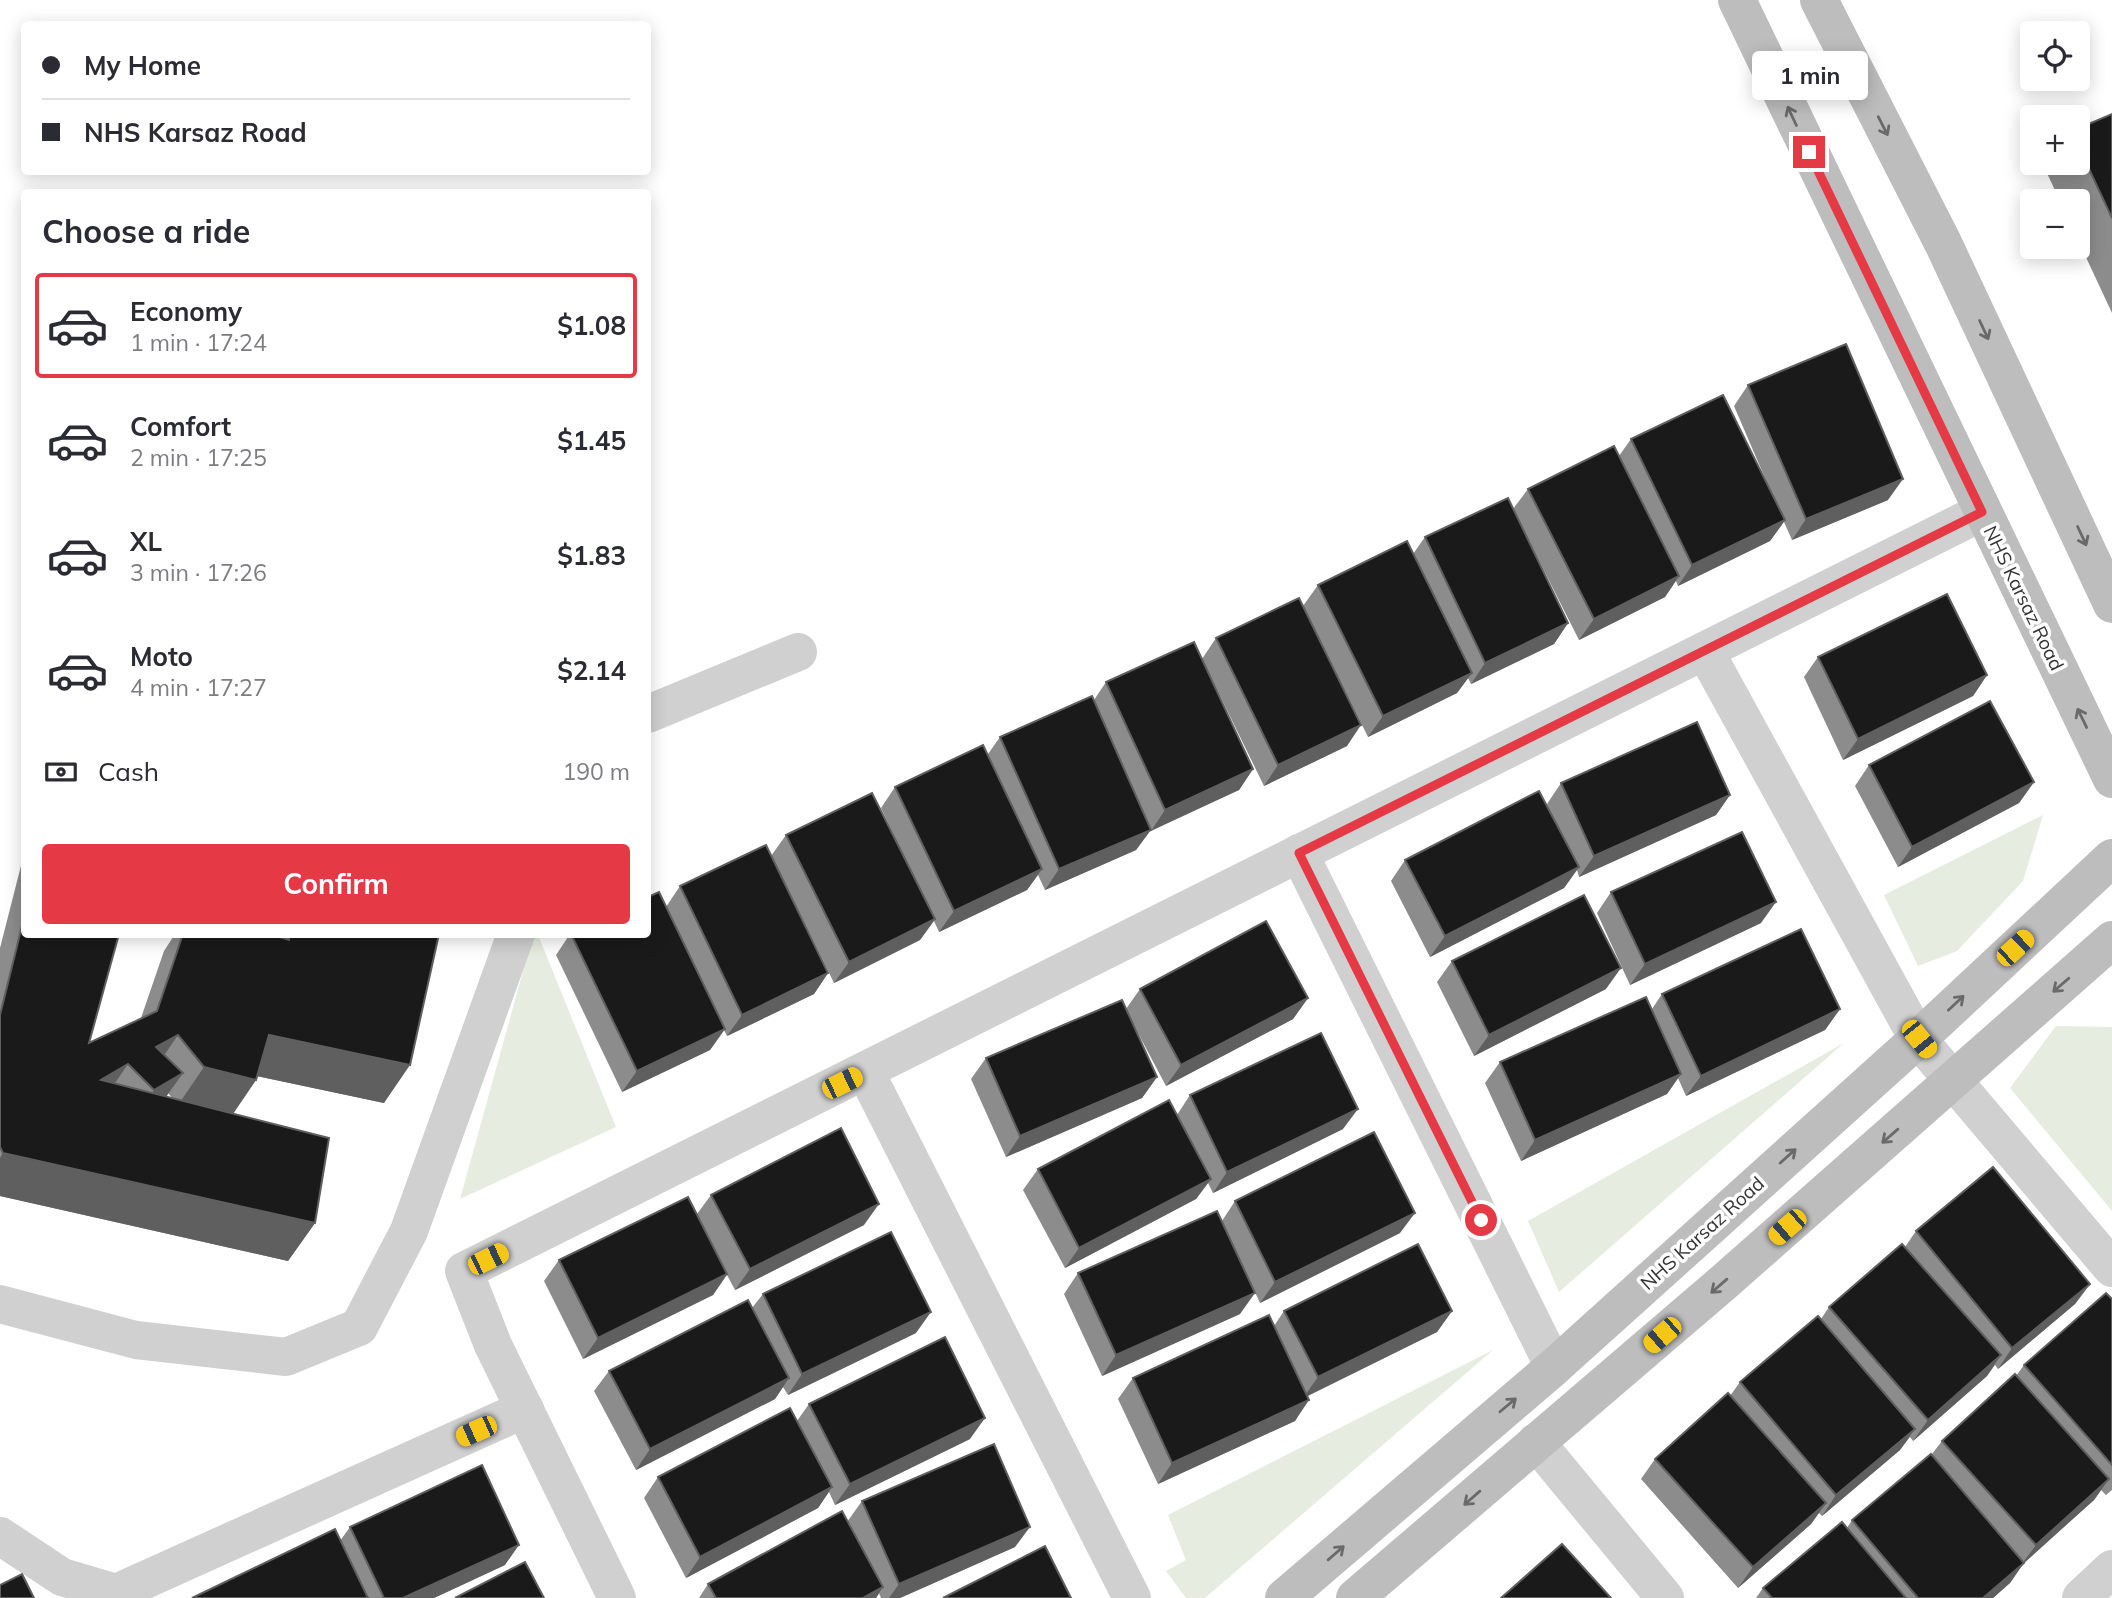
<!DOCTYPE html>
<html lang="en">
<head>
<meta charset="utf-8">
<style>
  :root { --surface:#fff; --page:#f7f7f7; --text:#2b2b33; --muted:#7c7c81; --line:#e1e1e2; --accent:#e63946 }
  body { margin:0; font-family:Mulish,sans-serif; background:var(--page); color:var(--text); height:100vh; display:flex; flex-direction:column; font-size:26px; white-space:nowrap }
  * { box-sizing:border-box; margin:0 }
  p { font-size:23px; color:var(--muted) }
  .icon { flex:none; width:38px; height:38px; fill:none; stroke:currentColor; stroke-width:2; stroke-linecap:round; stroke-linejoin:round }
  .map { position:relative; flex:1; overflow:hidden }
  .sheet { position:absolute; left:21px; top:189px; width:630px; height:749px; display:flex; flex-direction:column; background:var(--surface); border-radius:7px; box-shadow:0 4px 18px #0003 }
  .sheet>* { flex:none }
  .banner { position:absolute; left:21px; top:21px; width:630px; height:154px; border-radius:7px; box-shadow:0 4px 18px #0003; display:grid; align-content:center; height:154px; padding:0 21px; background:var(--surface) }
  .buttons { position:absolute; left:2020px; top:21px; display:grid; gap:14px }
  .buttons a { display:grid; place-items:center; width:70px; height:70px; border-radius:7px; background:var(--surface); box-shadow:0 4px 18px #0003; font-size:35px }
  .end { position:absolute; width:32px; height:32px; margin:-16px; border:9px solid #e63946; background:#fff; box-shadow:0 0 0 4px #fff }
  .from { border-radius:50% }
  .bubble { position:absolute; height:49px; border-radius:7px; background:var(--surface); box-shadow:0 4px 18px #0003; font-size:23px; font-weight:700; line-height:49px; text-align:center }
  .car { position:absolute; width:21px; height:42px; margin:-21px -10px; border-radius:9px; box-shadow:0 0 5px 2px #0007; background:linear-gradient(#f5c518 24%,#345 0 40%,#f5c518 0 76%,#345 0 86%,#f5c518 0) }
  .banner b { display:flex; align-items:center; gap:24px; height:66px; font-size:26px }
  .banner b+b { border-top:2px solid var(--line) }
  .banner i { width:18px; height:18px; background:var(--text) }
  ul { padding:0; list-style:none }
  li { display:flex; align-items:center; gap:21px; height:105px; margin:0 14px 10px; padding:0 7px; border:4px solid transparent; border-radius:7px }
  li div { flex:1 }
  li b { display:block; font-size:26px }
  li em { font-style:normal; font-weight:700 }
  li.selected { border-color:var(--accent) }
  li>.icon { width:63px; height:63px; stroke-width:1.5 }
  h2 { padding:0 21px; font-size:32px; line-height:84px }
  .pay { display:flex; align-items:center; gap:18px; height:77px; padding:0 21px; font-size:26px }
  .pay p { margin-inline-start:auto }
  .primary-button { display:flex; gap:14px; margin-top:auto; padding:14px 21px }
  .primary-button a { flex:1; height:80px; border-radius:7px; background:var(--accent); color:#fff; font-size:28px; font-weight:700; line-height:80px; text-align:center }
  .map>svg:first-child { display:block }
  .green { fill:#e6ecdf }
  .lines { fill:none; stroke-linecap:round; stroke-linejoin:round }
  .street { stroke:#d0d0d0; stroke-width:38 }
  .secondary { stroke:#bdbdbd; stroke-width:38 }
  .wall { fill:#8c8c8c; fill-rule:evenodd }
  .shaded-wall { fill:#5f5f5f }
  .building { fill:#1a1a1a; stroke:#5f5f5f; stroke-width:2 }
  .oneway { stroke:#6a6a6a }
  .route { stroke:#e63946; stroke-width:9 }
  .labels { text-anchor:middle; dominant-baseline:central; stroke-width:7; stroke-linejoin:round; paint-order:stroke }
  .street-label { font-size:19px; fill:#333; stroke:#fff }
</style>
</head>
<body>
<div class="map">
<svg width="2112" height="1598" viewBox="0 0 2112 1598">
  <rect width="100%" height="100%" fill="#fff"/>
  <g class="green">
    <path d="M2043,815L2023,881L1957,951L1918,966L1884,895Z"/>
    <path d="M533,935H538L616,1127L460,1199Z"/>
    <path d="M2056,1026L2112,1027V1211L2010,1088Z"/>
    <path d="M1844,1043L1559,1292L1528,1221Z"/>
    <path d="M1493,1350L1205,1598H1186L1166,1571L1186,1560L1168,1515Z"/>
  </g>
  <g class="lines">
    <g class="street">
      <path d="M1705,651L1918,1039L2112,1268"/>
      <path d="M648,714L798,652"/>
      <path d="M1299,853L1554,1367"/>
      <path d="M865,1071L1132,1598"/>
      <path d="M0,1304L136,1340L286,1357L359,1327L409,1231L516,934"/>
      <path d="M1536,1442L1665,1598"/>
      <path d="M0,1536L62,1577L116,1593L525,1409"/>
      <path d="M617,1598L493,1345L464,1271L1982,512"/>
      <path d="M2081,1598L2112,1569"/>
    </g>
    <g class="secondary">
      <path d="M1737,0L2112,779"/>
      <path d="M1819,0L1943,243L2112,604"/>
      <path d="M1284,1598L1554,1367L1918,1039L2112,858"/>
      <path d="M1355,1598L1724,1282L2112,940"/>
    </g>
  </g>
  <g class="wall">
    <path d="M2112,114V313L2077,238V201H2060L2045,169L2049,163H2077V129Z"/>
    <path d="M1748,385L1888,500L1792,540L1784,522L1770,541L1678,586L1676,581L1665,597L1579,640L1524,531L1568,623L1554,644L1471,684L1468,678L1457,693L1368,737L1303,606L1318,585L1413,554L1425,537L1513,509L1528,489L1619,456L1631,439L1771,492L1734,406Z"/>
    <path d="M1216,638L1347,746L1264,786L1202,659Z"/>
    <path d="M1818,657L1987,675L1973,696L1843,760L1804,677Z"/>
    <path d="M1106,682L1253,769L1239,790L1150,830L1136,850L1045,890L1038,875L1027,890L939,932L934,921L920,940L834,983L781,875L828,973L814,994L727,1036L724,1030L710,1050L622,1092L556,955L570,934H648L680,886L771,856L786,835L904,857L881,808L895,787L988,754L1000,737L1094,700Z"/>
    <path d="M1869,765L2034,782L2019,803L1898,867L1855,786Z"/>
    <path d="M1561,783L1730,795L1716,815L1579,877L1577,870L1564,888L1430,957L1391,881L1405,860L1553,818L1547,804Z"/>
    <path d="M24,854V934L89,1043L141,1018L164,951L175,934H439L384,1103L257,1076L256,1080L233,1114L315,1223L288,1261L0,1196V948ZM168,1093L173,1099L166,1097Z"/>
    <path d="M1611,892L1761,923L1630,985L1597,913Z"/>
    <path d="M1452,961L1606,989L1474,1056L1437,982Z"/>
    <path d="M1140,989L1308,998L1293,1019L1166,1086L1130,1018L1157,1077L1142,1098L1006,1157L971,1079L986,1058L1126,1009Z"/>
    <path d="M1662,994L1840,1009L1825,1030L1686,1096L1678,1078L1667,1094L1521,1161L1485,1083L1500,1062L1652,1009Z"/>
    <path d="M1190,1095L1343,1129L1213,1193L1208,1183L1196,1199L1065,1268L1023,1190L1038,1169L1177,1115Z"/>
    <path d="M711,1195L864,1225L735,1290L727,1275L713,1295L583,1359L544,1281L559,1260L697,1214Z"/>
    <path d="M1235,1201L1400,1233L1260,1303L1247,1275L1240,1314L1102,1376L1064,1294L1078,1273L1222,1221Z"/>
    <path d="M1916,1231L2090,1284L2075,1304L1998,1369L1995,1365L1987,1376L1913,1441L1910,1437L1900,1450L1822,1516L1819,1513L1811,1524L1738,1588L1641,1479L1655,1459L1730,1396L1740,1382L1821,1319L1829,1307L1905,1247Z"/>
    <path d="M763,1294L916,1333L788,1395L783,1387L775,1399L636,1470L594,1391L609,1371L752,1308Z"/>
    <path d="M2112,1299V1490L2106,1495L2101,1490L2094,1500L2024,1562L2010,1583L1993,1598H1756L1763,1588L1847,1528L1852,1520L1932,1454L1942,1441L2016,1376L2024,1365Z"/>
    <path d="M1284,1311H1452L1437,1332L1308,1396L1295,1421L1158,1484L1118,1399L1133,1378L1274,1326Z"/>
    <path d="M809,1404L970,1439L835,1505L829,1492L818,1508L686,1578L644,1498L658,1477L797,1421Z"/>
    <path d="M862,1501L1015,1547L900,1598H881L879,1593L876,1598H699L708,1584L847,1522Z"/>
    <path d="M350,1527L505,1565L434,1598H192L340,1541Z"/>
  </g>
  <g class="shaded-wall">
    <path d="M1903,479L1888,500L1792,540L1806,519Z"/>
    <path d="M1785,520L1770,541L1678,586L1692,565Z"/>
    <path d="M1679,576L1665,597L1579,640L1594,619Z"/>
    <path d="M1568,623L1554,644L1471,684L1485,663Z"/>
    <path d="M1472,673L1457,693L1368,737L1383,716Z"/>
    <path d="M1987,675L1973,696L1843,760L1858,739Z"/>
    <path d="M1361,725L1347,746L1264,786L1278,765Z"/>
    <path d="M1253,769L1239,790L1151,831L1165,810Z"/>
    <path d="M2034,782L2019,803L1898,867L1912,847Z"/>
    <path d="M1730,795L1716,815L1579,877L1594,856Z"/>
    <path d="M1151,830L1136,850L1045,890L1059,869Z"/>
    <path d="M1579,867L1564,888L1430,957L1445,936Z"/>
    <path d="M1042,869L1027,890L939,932L954,911Z"/>
    <path d="M1776,902L1761,923L1630,985L1645,964Z"/>
    <path d="M935,919L920,940L834,983L849,962Z"/>
    <path d="M1621,968L1606,989L1474,1056L1489,1035Z"/>
    <path d="M828,973L814,994L727,1036L742,1015Z"/>
    <path d="M1308,998L1293,1019L1166,1086L1181,1065Z"/>
    <path d="M1840,1009L1825,1030L1686,1096L1701,1076Z"/>
    <path d="M725,1029L710,1050L622,1092L637,1071Z"/>
    <path d="M178,1035L152,1073L156,1047Z"/>
    <path d="M269,1035L410,1065L384,1103L242,1073Z"/>
    <path d="M128,1064L102,1102L101,1080Z"/>
    <path d="M204,1067L256,1080L230,1118L178,1105Z"/>
    <path d="M183,1073L156,1111L128,1128L154,1090Z"/>
    <path d="M1681,1074L1667,1094L1521,1161L1535,1140Z"/>
    <path d="M1157,1077L1142,1098L1006,1157L1020,1136Z"/>
    <path d="M1358,1109L1343,1129L1213,1193L1227,1172Z"/>
    <path d="M3,1153L315,1223L288,1261L0,1196V1158Z"/>
    <path d="M1211,1179L1196,1199L1065,1268L1079,1248Z"/>
    <path d="M879,1204L864,1225L735,1290L750,1269Z"/>
    <path d="M1415,1213L1400,1233L1260,1303L1275,1282Z"/>
    <path d="M727,1274L713,1295L583,1359L598,1338Z"/>
    <path d="M2090,1284L2075,1304L1998,1369L2012,1348Z"/>
    <path d="M1255,1293L1240,1314L1102,1376L1116,1355Z"/>
    <path d="M1452,1311L1437,1332L1303,1398L1318,1377Z"/>
    <path d="M931,1312L916,1333L788,1395L802,1374Z"/>
    <path d="M2001,1355L1987,1376L1913,1441L1928,1420Z"/>
    <path d="M789,1378L775,1399L636,1470L650,1449Z"/>
    <path d="M1309,1400L1295,1421L1158,1484L1172,1463Z"/>
    <path d="M985,1418L970,1439L835,1505L850,1484Z"/>
    <path d="M1915,1429L1900,1450L1822,1516L1836,1495Z"/>
    <path d="M2109,1479L2094,1500L2022,1565L2024,1563L2010,1583L1993,1598H1983L2021,1565L2036,1545Z"/>
    <path d="M832,1487L818,1508L686,1578L700,1557Z"/>
    <path d="M1826,1503L1811,1524L1738,1588L1753,1567Z"/>
    <path d="M1030,1527L1015,1547L900,1598H889L899,1584Z"/>
    <path d="M519,1545L505,1565L434,1598H403Z"/>
    <path d="M883,1587L876,1598H863Z"/>
  </g>
  <g class="building">
    <path d="M2112,114V218L2077,143V129Z"/>
    <path d="M1846,344L1903,479L1806,519L1748,385Z"/>
    <path d="M1723,395L1785,520L1692,565L1631,439Z"/>
    <path d="M1614,446L1679,576L1594,619L1528,489Z"/>
    <path d="M1508,498L1568,623L1485,663L1425,537Z"/>
    <path d="M1407,541L1472,673L1383,716L1318,585Z"/>
    <path d="M1947,594L1987,675L1858,739L1818,657Z"/>
    <path d="M1299,598L1361,725L1278,765L1216,638Z"/>
    <path d="M1194,642L1253,769L1165,810L1106,682Z"/>
    <path d="M1092,696L1151,830L1059,869L1000,737Z"/>
    <path d="M1990,701L2034,782L1912,847L1869,765Z"/>
    <path d="M1697,722L1730,795L1594,856L1561,783Z"/>
    <path d="M983,745L1042,869L954,911L895,787Z"/>
    <path d="M1539,791L1579,867L1445,936L1405,860Z"/>
    <path d="M872,793L935,919L849,962L786,835Z"/>
    <path d="M1742,832L1776,902L1645,964L1611,892Z"/>
    <path d="M766,845L828,973L742,1015L680,886Z"/>
    <path d="M659,892L725,1029L637,1071L571,934H648V897Z"/>
    <path d="M1584,895L1621,968L1489,1035L1452,961Z"/>
    <path d="M24,918V934H119L89,1043L157,1011L183,934H270L289,940L290,934H439L410,1065L269,1035L256,1080L204,1067L178,1035L156,1047L183,1073L154,1090L128,1064L101,1080L329,1138L315,1223L3,1153L0,1147V1015Z"/>
    <path d="M1266,921L1308,998L1181,1065L1140,989Z"/>
    <path d="M1801,929L1840,1009L1701,1076L1662,994Z"/>
    <path d="M1646,997L1681,1074L1535,1140L1500,1062Z"/>
    <path d="M1122,1000L1157,1077L1020,1136L986,1058Z"/>
    <path d="M1321,1033L1358,1109L1227,1172L1190,1095Z"/>
    <path d="M1169,1100L1211,1179L1079,1248L1038,1169Z"/>
    <path d="M841,1128L879,1204L750,1269L711,1195Z"/>
    <path d="M1374,1132L1415,1213L1275,1282L1235,1201Z"/>
    <path d="M1993,1167L2090,1284L2012,1348L1916,1231Z"/>
    <path d="M688,1197L727,1274L598,1338L559,1260Z"/>
    <path d="M1217,1211L1255,1293L1116,1355L1078,1273Z"/>
    <path d="M891,1232L931,1312L802,1374L763,1294Z"/>
    <path d="M1418,1244L1452,1311L1318,1377L1284,1311Z"/>
    <path d="M1902,1244L2001,1355L1928,1420L1829,1307Z"/>
    <path d="M2106,1293L2112,1299V1465L2024,1365Z"/>
    <path d="M748,1300L789,1378L650,1449L609,1371Z"/>
    <path d="M1269,1315L1309,1400L1172,1463L1133,1378Z"/>
    <path d="M1818,1316L1915,1429L1836,1495L1740,1382Z"/>
    <path d="M945,1337L985,1418L850,1484L809,1404Z"/>
    <path d="M2015,1374L2109,1479L2036,1545L1942,1441Z"/>
    <path d="M1728,1393L1826,1503L1753,1567L1655,1459Z"/>
    <path d="M790,1408L832,1487L700,1557L658,1477Z"/>
    <path d="M994,1444L1030,1527L899,1584L862,1501Z"/>
    <path d="M1931,1454L2024,1563L1983,1598H1918L1852,1520Z"/>
    <path d="M482,1465L519,1545L403,1598H384L350,1527Z"/>
    <path d="M842,1511L883,1587L863,1598H716L708,1584Z"/>
    <path d="M1842,1522L1906,1598H1772L1763,1588Z"/>
    <path d="M335,1529L368,1598H192Z"/>
    <path d="M1562,1544L1611,1598H1501Z"/>
    <path d="M1045,1546L1071,1598H943Z"/>
    <path d="M525,1562L544,1598H455Z"/>
    <path d="M22,1574L34,1598H0V1585Z"/>
  </g>
  <defs><path id="oneway-shaft" d="M-6 0H5M1.5-3L5.5 0L1.5 3" fill="none" stroke-width="1.6" stroke-linecap="round" stroke-linejoin="round" transform="scale(1.75)"/></defs>
  <g class="oneway">
    <use href="#oneway-shaft" transform="translate(1792 116) rotate(-115)"/>
    <use href="#oneway-shaft" transform="translate(1883 126) rotate(63)"/>
    <use href="#oneway-shaft" transform="translate(1984 330) rotate(65)"/>
    <use href="#oneway-shaft" transform="translate(2082 536) rotate(65)"/>
    <use href="#oneway-shaft" transform="translate(2082 718) rotate(-116)"/>
    <use href="#oneway-shaft" transform="translate(2061 985) rotate(139)"/>
    <use href="#oneway-shaft" transform="translate(1956 1003) rotate(-43)"/>
    <use href="#oneway-shaft" transform="translate(1890 1136) rotate(139)"/>
    <use href="#oneway-shaft" transform="translate(1788 1156) rotate(-42)"/>
    <use href="#oneway-shaft" transform="translate(1719 1286) rotate(139)"/>
    <use href="#oneway-shaft" transform="translate(1508 1405) rotate(-40)"/>
    <use href="#oneway-shaft" transform="translate(1472 1498) rotate(139)"/>
    <use href="#oneway-shaft" transform="translate(1336 1553) rotate(-41)"/>
  </g>
  <g class="lines">
    <path class="route" d="M1481,1220L1299,853L1982,512L1809,152"/>
  </g>
  <g class="labels">
    <g class="street-label">
      <text transform="translate(2024 598) rotate(64)">NHS Karsaz Road</text>
      <text transform="translate(1702 1233) rotate(-42)">NHS Karsaz Road</text>
    </g>
  </g>
</svg>
<div class="buttons">
<a><svg class="icon" aria-label="locate" viewBox="0 0 24 24"><circle cx="12" cy="12" r="6"/><path d="M12 2v4M12 18v4M2 12h4M18 12h4"/></svg></a>
<a>+</a>
<a>−</a>
</div>
<i class="end from" style="left:1481px;top:1220px"></i>
<i class="end" style="left:1809px;top:152px"></i>
<div class="bubble" style="left:1752px;top:51px;width:116px">1 min</div>
<i class="car" style="left:2015px;top:948px;rotate:47deg"></i>
<i class="car" style="left:1919px;top:1039px;rotate:141deg"></i>
<i class="car" style="left:842px;top:1083px;rotate:64deg"></i>
<i class="car" style="left:1787px;top:1227px;rotate:229deg"></i>
<i class="car" style="left:488px;top:1259px;rotate:64deg"></i>
<i class="car" style="left:1662px;top:1335px;rotate:229deg"></i>
<i class="car" style="left:476px;top:1431px;rotate:246deg"></i>
<div class="banner">
<b><i class="from"></i>My Home</b>
<b><i></i>NHS Karsaz Road</b>
</div>
<section class="sheet">
<h2>Choose a ride</h2>
<ul>
<li class="selected"><svg class="icon" aria-label="car" viewBox="0 0 24 24"><path d="M5 17H2v-5l4-1 3-4h7l3 4 3 1v5h-3M9 17h6M6 11h13"/><circle cx="7" cy="17" r="2"/><circle cx="17" cy="17" r="2"/></svg><div><b>Economy</b><p>1 min · 17:24</p></div><em>$1.08</em></li>
<li><svg class="icon" aria-label="car" viewBox="0 0 24 24"><path d="M5 17H2v-5l4-1 3-4h7l3 4 3 1v5h-3M9 17h6M6 11h13"/><circle cx="7" cy="17" r="2"/><circle cx="17" cy="17" r="2"/></svg><div><b>Comfort</b><p>2 min · 17:25</p></div><em>$1.45</em></li>
<li><svg class="icon" aria-label="car" viewBox="0 0 24 24"><path d="M5 17H2v-5l4-1 3-4h7l3 4 3 1v5h-3M9 17h6M6 11h13"/><circle cx="7" cy="17" r="2"/><circle cx="17" cy="17" r="2"/></svg><div><b>XL</b><p>3 min · 17:26</p></div><em>$1.83</em></li>
<li><svg class="icon" aria-label="car" viewBox="0 0 24 24"><path d="M5 17H2v-5l4-1 3-4h7l3 4 3 1v5h-3M9 17h6M6 11h13"/><circle cx="7" cy="17" r="2"/><circle cx="17" cy="17" r="2"/></svg><div><b>Moto</b><p>4 min · 17:27</p></div><em>$2.14</em></li>
</ul>
<div class="pay"><svg class="icon" aria-label="cash" viewBox="0 0 24 24"><path d="M3 7h18v10H3z"/><circle cx="12" cy="12" r="2"/></svg>Cash<p>190 m</p></div>
<div class="primary-button"><a>Confirm</a></div>
</section>
</div>
</body>
</html>
